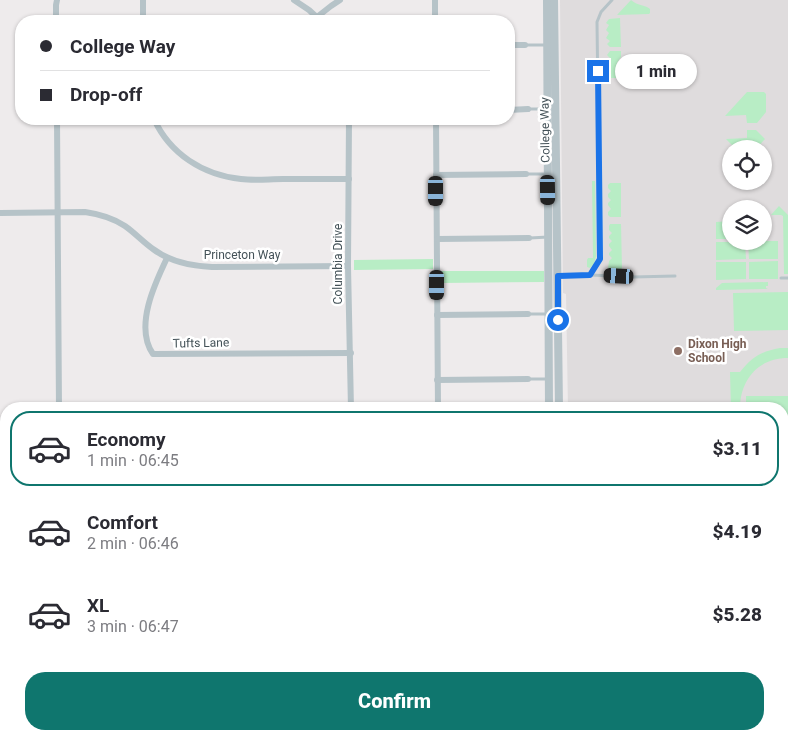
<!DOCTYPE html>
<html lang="en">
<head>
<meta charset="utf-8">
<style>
  :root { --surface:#fff; --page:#f2f2f3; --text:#2b2b33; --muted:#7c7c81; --line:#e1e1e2; --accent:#0f766e }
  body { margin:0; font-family:Roboto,sans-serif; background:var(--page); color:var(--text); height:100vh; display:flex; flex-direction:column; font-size:19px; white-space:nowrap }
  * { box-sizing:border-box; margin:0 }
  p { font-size:16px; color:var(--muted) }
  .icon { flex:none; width:28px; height:28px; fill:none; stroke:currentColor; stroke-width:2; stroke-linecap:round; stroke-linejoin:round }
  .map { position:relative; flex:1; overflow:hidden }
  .details { position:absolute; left:0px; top:402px; width:789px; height:338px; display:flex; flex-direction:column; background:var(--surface); border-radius:20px 20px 0 0; box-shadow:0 1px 4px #0004 }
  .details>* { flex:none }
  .top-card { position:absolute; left:15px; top:15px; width:500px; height:110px; border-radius:20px; box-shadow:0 1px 4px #0004; display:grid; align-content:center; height:110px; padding:0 25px; background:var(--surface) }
  .fabs { position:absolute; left:722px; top:140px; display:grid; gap:10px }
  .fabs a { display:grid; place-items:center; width:50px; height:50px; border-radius:50%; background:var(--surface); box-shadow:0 1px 4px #0004; font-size:25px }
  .end { position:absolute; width:22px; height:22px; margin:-11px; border:6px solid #1a73e8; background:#fff; box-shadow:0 0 0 2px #fff }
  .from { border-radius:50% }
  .bubble { position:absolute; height:35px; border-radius:18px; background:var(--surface); box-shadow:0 1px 4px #0004; font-size:16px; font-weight:800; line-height:35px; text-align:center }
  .car { position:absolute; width:15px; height:30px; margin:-15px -8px; border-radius:6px; box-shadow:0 0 4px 1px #0007; background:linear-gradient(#222 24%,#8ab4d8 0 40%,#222 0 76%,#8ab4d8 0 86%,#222 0) }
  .top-card b { display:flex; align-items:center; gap:18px; height:48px; font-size:19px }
  .top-card b+b { border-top:1px solid var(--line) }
  .top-card i { width:12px; height:12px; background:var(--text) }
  ul { padding:9px 0 0; list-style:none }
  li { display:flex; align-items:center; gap:15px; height:75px; margin:0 10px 8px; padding:0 15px; border:2px solid transparent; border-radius:20px }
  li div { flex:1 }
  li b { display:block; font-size:19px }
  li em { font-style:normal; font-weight:800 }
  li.current { border-color:var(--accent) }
  li>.icon { width:45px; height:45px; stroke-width:1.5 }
  .cta { display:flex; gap:10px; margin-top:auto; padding:10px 25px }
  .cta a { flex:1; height:58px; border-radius:20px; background:var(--accent); color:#fff; font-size:20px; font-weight:800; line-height:58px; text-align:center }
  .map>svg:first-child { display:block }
  .education { fill:#dfdcdd; fill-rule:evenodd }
  .green { fill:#b8edc5 }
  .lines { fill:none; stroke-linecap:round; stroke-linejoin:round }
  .path { stroke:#71ca91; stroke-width:1; stroke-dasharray:4 2.5; stroke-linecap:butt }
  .service { stroke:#b6c3c8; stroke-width:3 }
  .minor { stroke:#b6c3c8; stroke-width:6 }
  .tertiary { stroke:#b6c3c8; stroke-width:8 }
  .route { stroke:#1a73e8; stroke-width:6 }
  .education-dot { fill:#8d6e63; stroke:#fff; stroke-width:2 }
  .labels { text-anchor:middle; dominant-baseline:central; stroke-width:5; stroke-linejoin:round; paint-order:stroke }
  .street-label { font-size:12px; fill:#445258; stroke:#fff }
  .education-label { font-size:12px; font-weight:bold; fill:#785e54; stroke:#fff; text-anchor:start }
</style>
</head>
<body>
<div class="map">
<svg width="788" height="740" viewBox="0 0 788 740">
  <rect width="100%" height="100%" fill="#eeebec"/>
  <path class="education" d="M560,0H788V740H575V734H782V409H568L566,294L563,293ZM731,149H764V181H731ZM731,209H764V241H731Z"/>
  <g class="green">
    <path d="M631,0C638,6 646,5 650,9V13L649,14L617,15Z"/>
    <path d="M620,18L621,47H610L607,44L610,41L606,38L609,33L606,30L609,25L606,23L609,19Z"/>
    <path d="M610,51H621V57L617,63L616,78H609L607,76L610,73L607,70L610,65L607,62V61L610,58L607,55Z"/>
    <path d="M747,92H764L766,94V112L757,123H747L746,115L725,116Z"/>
    <path d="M747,130H756L765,139L756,149H736L726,139L747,138Z"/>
    <path d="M592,181H595L596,256L594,264L590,268L587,267V260L588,258H593Z"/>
    <path d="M610,183H621V217H610L608,215V212L611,209L608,205V203L611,200L608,197V194L611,191L608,188V185Z"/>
    <path d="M779,206L788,215V274H784L783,216L781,215H771Z"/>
    <path d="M731,221V239H716V222Z"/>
    <path d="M610,224H621L622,269H608L609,261L612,258L609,255V253L612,250L609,246V244L612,241L609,238V236L612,233L609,230V226Z"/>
    <path d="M748,241H778V259H749Z"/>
    <path d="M716,242H745L746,259L716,260Z"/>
    <path d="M433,259V269L354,270V260Z"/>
    <path d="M778,261V279H749V262Z"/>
    <path d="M716,262H746V279L716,280Z"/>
    <path d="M441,271H544V282L442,283Z"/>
    <path d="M768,282V286H766V288L768,289L716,290V288L722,283Z"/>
    <path d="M788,292V330L734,331L733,293Z"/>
    <path d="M780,348H788V358C758,358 740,380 740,409H731L730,372H740C752,357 762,351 780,348Z"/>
    <path d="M746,396H788V518H783L782,409H746Z"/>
    <path d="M0,546H6V734H444V740H0Z"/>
    <path d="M783,583H788V715L783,716Z"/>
  </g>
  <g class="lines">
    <g class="path">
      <path d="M19,734L20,740"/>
      <path d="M429,734V740"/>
      <path d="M475,734L477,736L502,740"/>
    </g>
    <g class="service">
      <path d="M526,45H547"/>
      <path d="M528,109H547"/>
      <path d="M527,174H548"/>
      <path d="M530,238L548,237"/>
      <path d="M591,275L633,277L675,276"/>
      <path d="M559,276L590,275L600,259L597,22L601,12L612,0"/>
      <path d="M781,278H788"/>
      <path d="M528,314H547"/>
      <path d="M528,379H547"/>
    </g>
    <g class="minor">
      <path d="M143,0V21"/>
      <path d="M294,0L309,10L321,21"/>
      <path d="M435,0V21"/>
      <path d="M317,17L331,6L340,0"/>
      <path d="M56,21V5L57,0"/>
      <path d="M509,45H525"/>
      <path d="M509,110L528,109"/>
      <path d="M57,119L59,409"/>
      <path d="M154,119C170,154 203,175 241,179C255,181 269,179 283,179C305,179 327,179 349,179"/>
      <path d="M349,119L348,266L351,409"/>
      <path d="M436,119L438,409"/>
      <path d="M436,175L526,174"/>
      <path d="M0,213L85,212C99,214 113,218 125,226C135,233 143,242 153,249C170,262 191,266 212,267L348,266"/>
      <path d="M437,239L529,238"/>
      <path d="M167,258C155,283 134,327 153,354L351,353"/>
      <path d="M437,315L528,314"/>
      <path d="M437,380L528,379"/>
    </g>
    <g class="tertiary">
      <path d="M547,0L549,409"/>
      <path d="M554,0L559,409"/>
      <path d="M0,504V530"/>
    </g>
  </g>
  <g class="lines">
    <path class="route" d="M558,320V276L590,275L600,259L598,71"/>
  </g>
  <circle class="education-dot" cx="678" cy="351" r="5"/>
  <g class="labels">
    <g class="street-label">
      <text transform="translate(545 130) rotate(-91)">College Way</text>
      <text x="242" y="255">Princeton Way</text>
      <text transform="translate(338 264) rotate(-90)">Columbia Drive</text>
      <text transform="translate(201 343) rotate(-1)">Tufts Lane</text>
    </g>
    <g class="education-label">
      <text x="688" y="344">Dixon High<tspan x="688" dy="14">School</tspan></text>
    </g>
  </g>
</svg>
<div class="fabs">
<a><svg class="icon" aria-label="locate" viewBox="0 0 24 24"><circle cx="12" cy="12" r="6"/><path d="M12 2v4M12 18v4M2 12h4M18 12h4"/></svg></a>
<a><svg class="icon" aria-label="layers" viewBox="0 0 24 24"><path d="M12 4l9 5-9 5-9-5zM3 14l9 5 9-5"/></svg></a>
</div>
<i class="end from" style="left:558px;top:320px"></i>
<i class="end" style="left:598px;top:71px"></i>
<div class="bubble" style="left:615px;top:54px;width:82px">1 min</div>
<i class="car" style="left:548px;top:190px;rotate:179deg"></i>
<i class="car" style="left:436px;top:191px;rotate:180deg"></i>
<i class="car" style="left:619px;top:276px;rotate:273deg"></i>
<i class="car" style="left:437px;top:285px;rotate:180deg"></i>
<div class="top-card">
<b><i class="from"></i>College Way</b>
<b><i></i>Drop-off</b>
</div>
<section class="details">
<ul>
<li class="current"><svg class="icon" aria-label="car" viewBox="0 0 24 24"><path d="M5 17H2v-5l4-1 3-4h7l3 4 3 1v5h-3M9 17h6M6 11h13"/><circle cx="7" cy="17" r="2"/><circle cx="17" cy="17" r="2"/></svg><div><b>Economy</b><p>1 min · 06:45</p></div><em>$3.11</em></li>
<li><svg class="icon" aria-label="car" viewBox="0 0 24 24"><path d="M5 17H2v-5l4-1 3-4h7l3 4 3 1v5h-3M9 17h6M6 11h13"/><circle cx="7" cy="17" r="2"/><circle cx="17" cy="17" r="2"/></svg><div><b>Comfort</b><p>2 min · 06:46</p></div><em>$4.19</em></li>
<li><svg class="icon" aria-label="car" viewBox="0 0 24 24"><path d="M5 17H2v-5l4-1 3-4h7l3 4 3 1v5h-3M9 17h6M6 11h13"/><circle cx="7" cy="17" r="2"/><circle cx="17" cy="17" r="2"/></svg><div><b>XL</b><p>3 min · 06:47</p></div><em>$5.28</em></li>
</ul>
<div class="cta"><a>Confirm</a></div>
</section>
</div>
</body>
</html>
